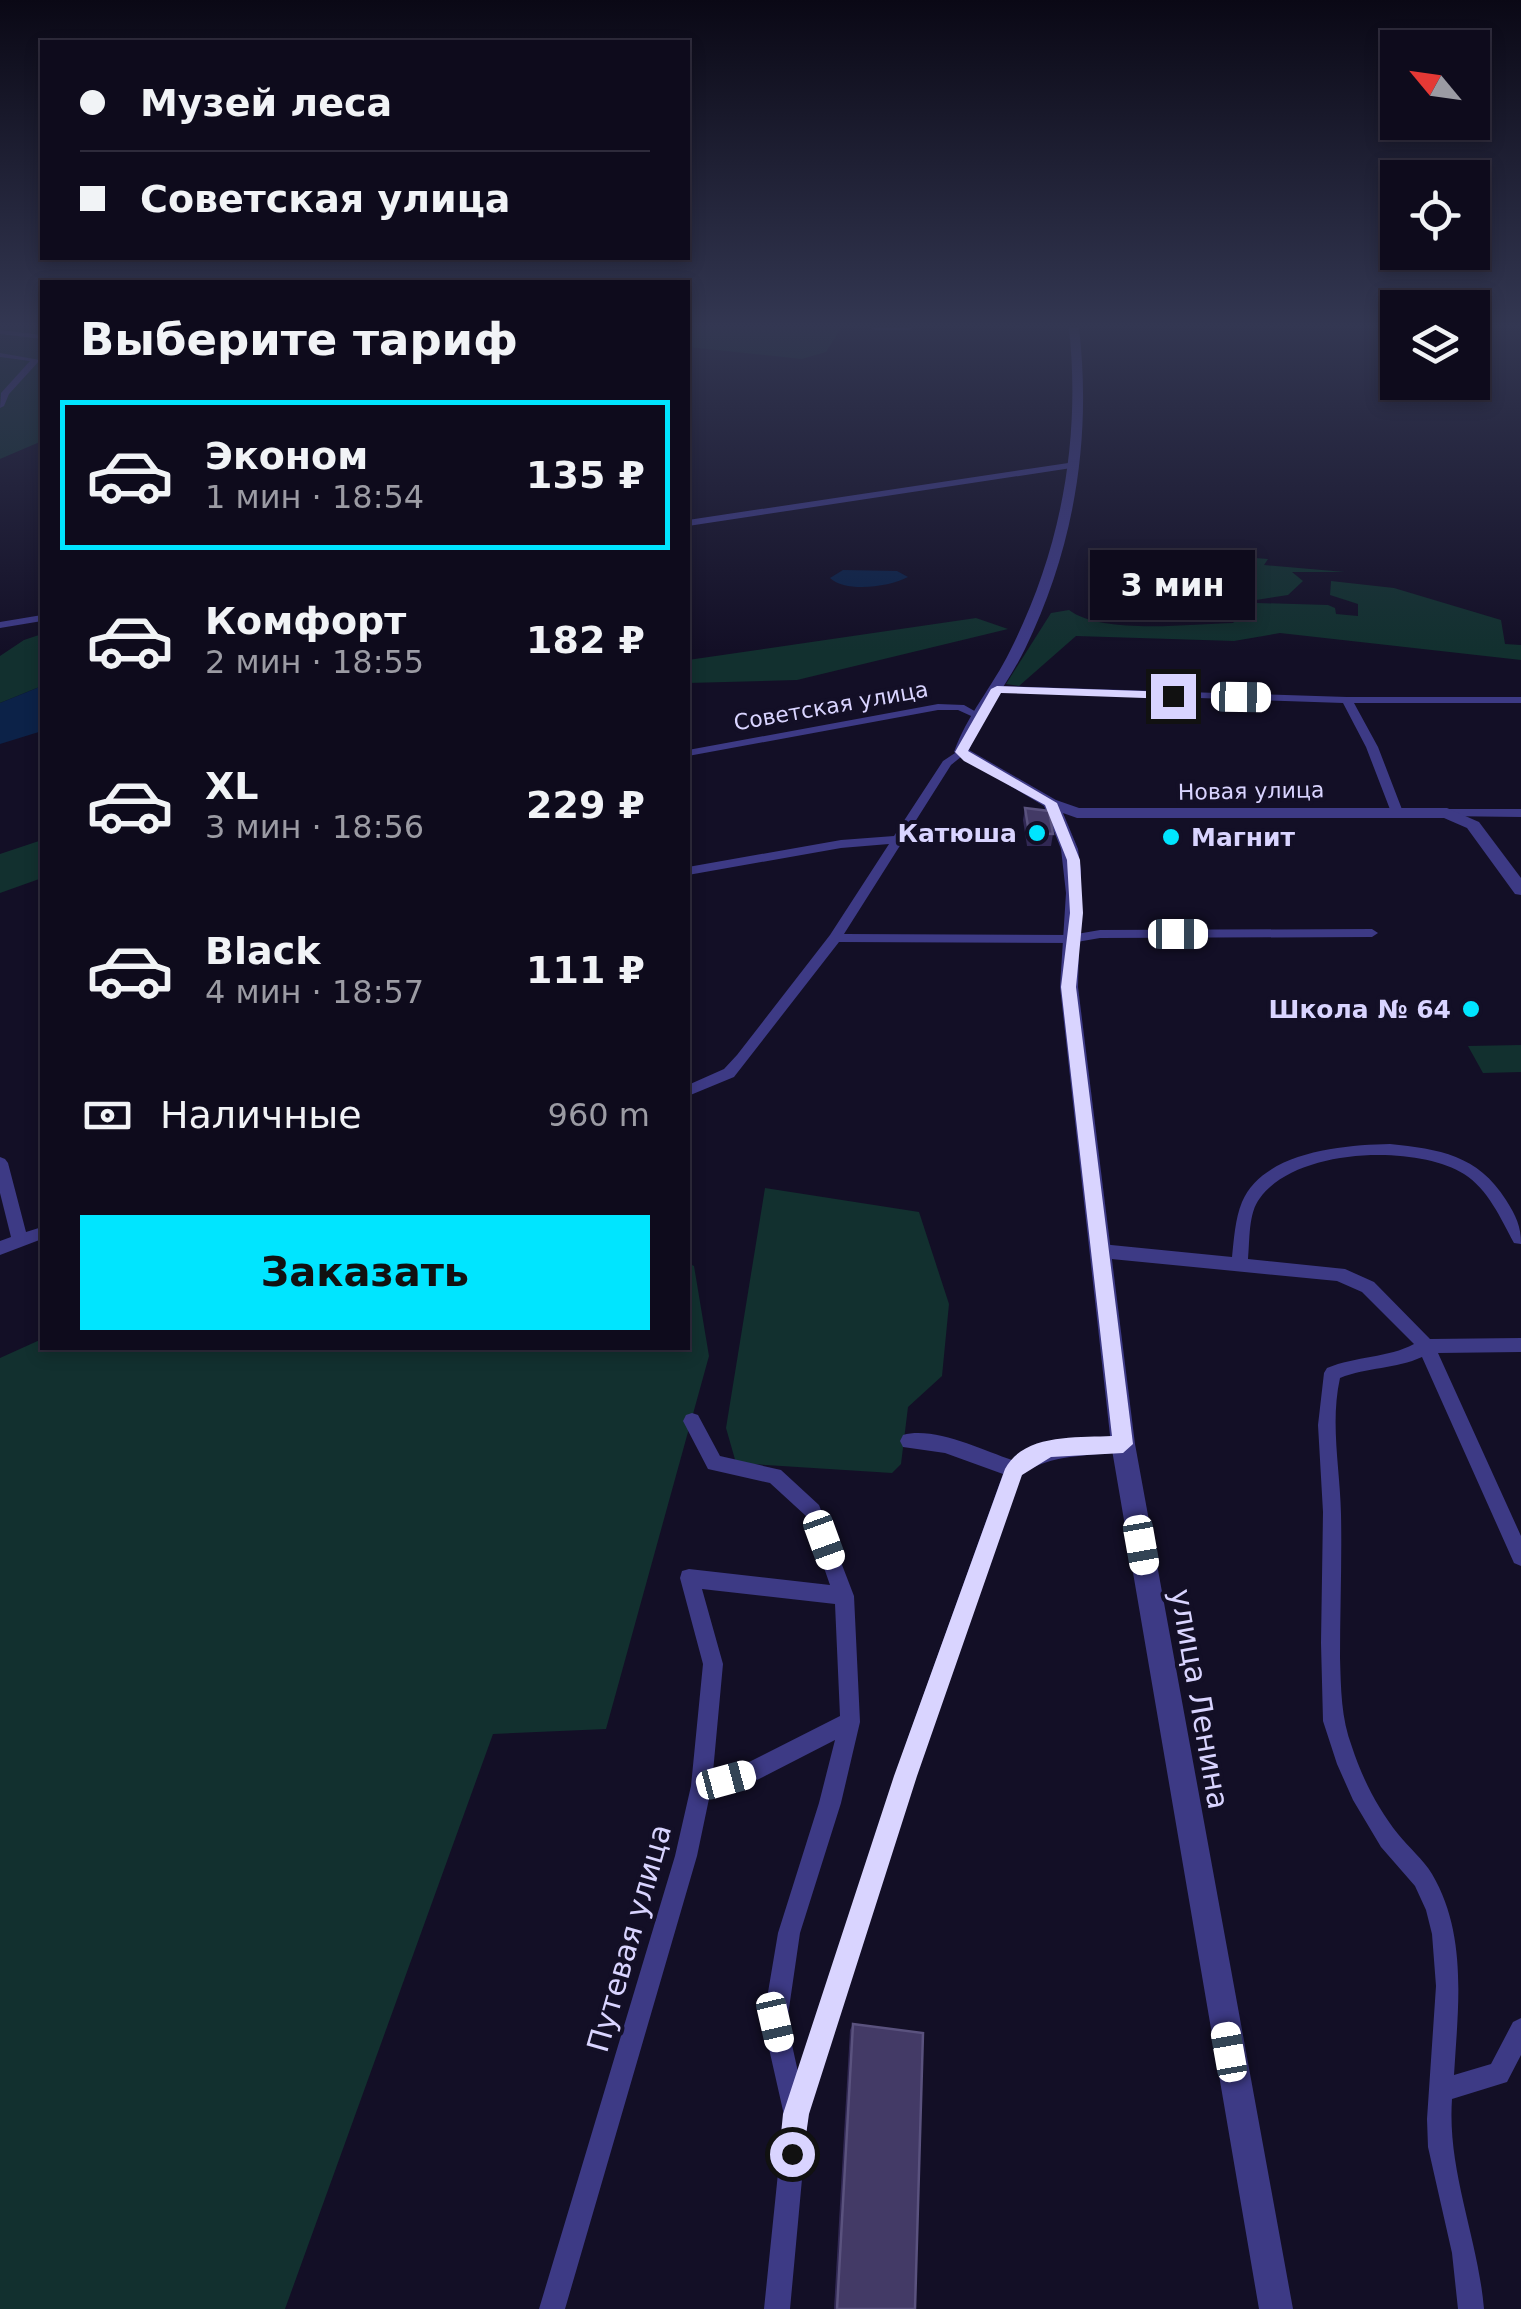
<!DOCTYPE html>
<html lang="ru">
<head>
<meta charset="utf-8">
<style>
  :root { --surface:#0e0b1c; --page:#1c1929; --text:#f1f3f6; --muted:#9b9ba3; --line:#2e2b3b; --accent:#00e5ff }
  body { margin:0; font-family:"DejaVu Sans",sans-serif; background:var(--page); color:var(--text); height:100vh; display:flex; flex-direction:column; font-size:38px; white-space:nowrap }
  * { box-sizing:border-box; margin:0 }
  p { font-size:32px; color:var(--muted) }
  .icon { flex:none; width:55px; height:55px; fill:none; stroke:currentColor; stroke-width:2; stroke-linecap:round; stroke-linejoin:round }
  .map { position:relative; flex:1; overflow:hidden }
  .panel { position:absolute; left:40px; top:280px; width:650px; height:1070px; display:flex; flex-direction:column; background:var(--surface); border-radius:0px; box-shadow:0 5px 15px #0003,0 0 0 2px var(--line) }
  .panel>* { flex:none }
  .top-card { position:absolute; left:40px; top:40px; width:650px; height:220px; border-radius:0px; box-shadow:0 5px 15px #0003,0 0 0 2px var(--line); display:grid; align-content:center; height:220px; padding:0 40px; background:var(--surface) }
  .needle { width:65px; rotate:299deg }
  .tools { position:absolute; left:1380px; top:30px; display:grid; gap:20px }
  .tools a { display:grid; place-items:center; width:110px; height:110px; border-radius:0px; background:var(--surface); box-shadow:0 5px 15px #0003,0 0 0 2px var(--line); font-size:50px }
  .end { position:absolute; width:45px; height:45px; margin:-22px; border:12px solid #d9d4ff; background:#111; box-shadow:0 0 0 5px #111 }
  .from { border-radius:50% }
  .bubble { position:absolute; height:70px; border-radius:0px; background:var(--surface); box-shadow:0 5px 15px #0003,0 0 0 2px var(--line); font-size:32px; font-weight:700; line-height:70px; text-align:center }
  .car { position:absolute; width:30px; height:60px; margin:-30px -15px; border-radius:12px; box-shadow:0 0 8px 2px #0007; background:linear-gradient(#fff 24%,#345 0 40%,#fff 0 76%,#345 0 86%,#fff 0) }
  .top-card b { display:flex; align-items:center; gap:35px; height:95px; font-size:38px }
  .top-card b+b { border-top:2px solid var(--line) }
  .top-card i { width:25px; height:25px; background:var(--text) }
  ul { padding:0; list-style:none }
  li { display:flex; align-items:center; gap:30px; height:150px; margin:0 20px 15px; padding:0 20px; border:5px solid transparent; border-radius:0px }
  li div { flex:1 }
  li b { display:block; font-size:38px }
  li em { font-style:normal; font-weight:700 }
  li.selected { border-color:var(--accent) }
  li>.icon { width:90px; height:90px; stroke-width:1.5 }
  h2 { padding:0 40px; font-size:45px; line-height:120px }
  .pay { display:flex; align-items:center; gap:25px; height:110px; padding:0 40px; font-size:38px }
  .pay p { margin-inline-start:auto }
  .button { display:flex; gap:20px; margin-top:auto; padding:20px 40px }
  .button a { flex:1; height:115px; border-radius:0px; background:var(--accent); color:#111; font-size:40px; font-weight:700; line-height:115px; text-align:center }
  .map>svg:first-child { display:block }
  .green { fill:#12302f }
  .water { fill:#0c2248 }
  .lines { fill:none; stroke-linecap:round; stroke-linejoin:round }
  .minor { fill:#3d3a85; fill-rule:evenodd }
  .tertiary { fill:#3d3a85; fill-rule:evenodd }
  .wall { fill:#312854 }
  .building { fill:#433a66; stroke:#5a527e; stroke-width:2.5 }
  .route { fill:#d9d4ff }
  .poi-dot { fill:#00e5ff; stroke:#130f26; stroke-width:4 }
  .labels { text-anchor:middle; dominant-baseline:central; stroke-width:8; stroke-linejoin:round; paint-order:stroke }
  .far-street-label { font-size:22px; fill:#d9d4ff; stroke:#130f26 }
  .poi-label { font-size:25px; font-weight:bold; fill:#d9d4ff; stroke:#130f26; text-anchor:end }
  .near-street-label { font-size:30px; fill:#d9d4ff; stroke:#130f26 }
</style>
</head>
<body>
<div class="map">
<svg width="1521" height="2309" viewBox="0 0 1521 2309">
  <rect width="100%" height="100%" fill="#130f26"/>
  <g class="green">
    <path d="M0,328H42V441L0,459Z"/>
    <path d="M688,328H839L840,330L826,352L802,359L688,347Z"/>
    <path d="M1243,557L1268,559L1264,565L1345,572H1292L1303,581L1288,595L1256,600L1257,603L1328,605L1335,608L1336,614L1358,616V604L1330,595L1331,581L1394,588L1501,620L1505,644L1521,645V660L1280,633L1234,641L1076,636L1019,686L1006,684L1051,613L1069,610C1102,635 1190,624 1233,623L1242,615L1190,588L1217,586V566Z"/>
    <path d="M976,618L1008,629L797,680L688,683V660Z"/>
    <path d="M42,634V686L0,703V656L24,640Z"/>
    <path d="M42,840V878L0,893V854Z"/>
    <path d="M1521,1045V1072L1483,1073L1468,1046Z"/>
    <path d="M765,1188L919,1212L949,1304L942,1376L908,1407L901,1464L892,1473L736,1463L726,1428Z"/>
    <path d="M688,1263L694,1266L709,1356L606,1729L493,1734L285,2309H0V1358L42,1339V1348H688Z"/>
  </g>
  <g class="water">
    <path d="M843,570L897,571L908,577C889,587 846,593 830,578Z"/>
    <path d="M42,686V731L0,744V703Z"/>
  </g>
  <g class="lines">
    <g class="minor">
      <path d="M871,328H913L909,330H875Z"/>
      <path d="M0,330L42,335V339L0,334Z"/>
      <path d="M0,353L40,360L9,394L4,406L0,408L1,393L30,361L0,357Z"/>
      <path d="M1075,462L1078,463V467L688,526V520Z"/>
      <path d="M42,615V621L0,628V622Z"/>
      <path d="M997,686L1347,697H1521V703H1354L1378,747L1403,812L1397,816L1391,812L1366,747L1343,703L993,691L992,689Z"/>
      <path d="M938,704L964,705L985,717L980,720L958,710H938L688,756V750Z"/>
      <path d="M961,749L967,752L951,765L844,934L1071,935L1100,930L1372,929L1378,933L1372,937L1100,938L1071,943L839,942L734,1077L688,1096V1085L724,1069L737,1055L830,935L889,844L841,848L688,875V867L841,840L894,836L943,761Z"/>
      <path d="M1447,809H1521V817L1443,816V810Z"/>
      <path d="M1390,1144C1439,1149 1478,1155 1506,1200C1516,1216 1521,1226 1521,1244L1514,1243C1501,1219 1488,1189 1464,1174C1415,1144 1296,1148 1260,1198C1248,1213 1250,1240 1248,1259L1345,1269L1374,1282L1430,1339L1521,1338V1352L1438,1353L1521,1536V1566L1514,1563L1422,1357C1396,1369 1367,1367 1340,1378C1330,1423 1340,1468 1341,1514C1342,1562 1340,1610 1340,1658C1341,1689 1341,1718 1352,1747C1362,1778 1378,1809 1398,1834C1409,1848 1423,1859 1432,1874C1468,1935 1458,2008 1454,2075L1491,2064L1513,2022L1521,2018V2055L1507,2082L1452,2099C1447,2171 1478,2238 1484,2309H1458L1452,2253L1428,2147L1427,2119L1436,1986L1432,1934L1426,1910L1415,1886L1381,1847L1353,1800L1337,1764L1323,1721L1321,1643L1323,1512L1318,1425L1324,1373L1327,1368C1356,1356 1388,1358 1414,1344L1362,1292L1337,1281L1101,1258L1095,1256L1093,1251L1095,1246L1101,1244L1232,1257C1234,1239 1235,1219 1242,1202C1263,1152 1342,1145 1390,1144Z"/>
      <path d="M0,1157L5,1159L8,1163L26,1232L42,1227V1239L0,1255V1241L11,1237L0,1193Z"/>
      <path d="M692,1413L698,1415L720,1456L781,1470L819,1505L854,1596L860,1722L841,1803L800,1933L787,2022L798,2072L908,1738L1003,1474L945,1453L903,1447L900,1441L903,1435C934,1426 982,1450 1012,1460C1046,1438 1085,1440 1123,1436L1129,1438L1132,1444L1129,1450L1123,1452C1087,1456 1052,1454 1021,1474L928,1738L808,2114L790,2309H764L784,2115L763,2022L778,1933L819,1803L835,1740L757,1780L710,1794L697,1856L565,2309H539L675,1856L691,1786L703,1664L680,1578L682,1571L689,1569L830,1585L806,1516L770,1483L708,1469L683,1421L686,1415ZM702,1589L835,1604L840,1716L747,1763L713,1772L723,1664Z"/>
    </g>
    <path class="tertiary" d="M1069,328H1079C1092,440 1074,548 1025,649C1008,684 982,714 969,750L1056,800L1079,808H1447L1479,822L1521,878V895L1515,894L1467,828L1444,818H1077L1063,813L1078,849L1081,871L1078,987L1135,1444L1293,2309H1259L1111,1444L1060,987L1066,893L1061,849L1044,806L954,752C967,715 993,686 1010,651C1061,550 1081,440 1069,328Z"/>
  </g>
  <g class="wall">
    <path d="M1025,808L1053,834L1051,846H1027L1023,820Z"/>
    <path d="M853,2024L915,2309H834L850,2030Z"/>
  </g>
  <g class="building">
    <path d="M1025,808L1049,811L1053,834L1029,833Z"/>
    <path d="M853,2024L923,2033L915,2309H837Z"/>
  </g>
  <linearGradient id="sky" x2="0" y2="1"><stop stop-color="#0a0815"/><stop offset="0.5" stop-color="#333752"/><stop offset="1" stop-color="#333752" stop-opacity="0"/></linearGradient>
  <rect width="1521" height="651" fill="url(#sky)"/>
  <path class="route" d="M997,686L1173,692L1179,696L1173,699L1001,693L968,751L1057,803L1080,860L1083,913L1076,987L1133,1444L1123,1453L1051,1457L1022,1475L917,1776L809,2114L802,2163L792,2167L783,2163L779,2154L783,2114L894,1776L1005,1469C1024,1433 1077,1438 1112,1436L1061,987L1070,913L1067,860L1045,805L964,761L955,752L991,689Z"/>
  <g class="poi-dot">
    <circle cx="1037" cy="833" r="10"/>
    <circle cx="1171" cy="837" r="10"/>
    <circle cx="1471" cy="1009" r="10"/>
  </g>
  <g class="labels">
    <g class="far-street-label">
      <text transform="translate(831 706) rotate(-10)">Советская улица</text>
      <text transform="translate(1251 791) rotate(-1)">Новая улица</text>
    </g>
    <g class="poi-label">
      <text x="1017" y="833">Катюша</text>
      <text x="1191" y="837" text-anchor="start">Магнит</text>
      <text x="1451" y="1009">Школа № 64</text>
    </g>
    <g class="near-street-label">
      <text transform="translate(1200 1699) rotate(80)">улица Ленина</text>
      <text transform="translate(629 1938) rotate(-74)">Путевая улица</text>
    </g>
  </g>
</svg>
<div class="tools">
<a><svg class="needle" viewBox="-14 -14 28 28"><path d="M0-13l5 13h-10z" fill="#e53935"/><path d="M0 13l5-13h-10z" fill="#9b9ba3"/></svg></a>
<a><svg class="icon" aria-label="locate" viewBox="0 0 24 24"><circle cx="12" cy="12" r="6"/><path d="M12 2v4M12 18v4M2 12h4M18 12h4"/></svg></a>
<a><svg class="icon" aria-label="layers" viewBox="0 0 24 24"><path d="M12 4l9 5-9 5-9-5zM3 14l9 5 9-5"/></svg></a>
</div>
<i class="end from" style="left:792px;top:2154px"></i>
<i class="end" style="left:1173px;top:696px"></i>
<div class="bubble" style="left:1090px;top:550px;width:165px">3 мин</div>
<i class="car" style="left:1241px;top:697px;rotate:91deg"></i>
<i class="car" style="left:1178px;top:934px;rotate:90deg"></i>
<i class="car" style="left:824px;top:1540px;rotate:160deg"></i>
<i class="car" style="left:1141px;top:1545px;rotate:170deg"></i>
<i class="car" style="left:726px;top:1780px;rotate:75deg"></i>
<i class="car" style="left:775px;top:2022px;rotate:167deg"></i>
<i class="car" style="left:1229px;top:2052px;rotate:350deg"></i>
<div class="top-card">
<b><i class="from"></i>Музей леса</b>
<b><i></i>Советская улица</b>
</div>
<section class="panel">
<h2>Выберите тариф</h2>
<ul>
<li class="selected"><svg class="icon" aria-label="car" viewBox="0 0 24 24"><path d="M5 17H2v-5l4-1 3-4h7l3 4 3 1v5h-3M9 17h6M6 11h13"/><circle cx="7" cy="17" r="2"/><circle cx="17" cy="17" r="2"/></svg><div><b>Эконом</b><p>1 мин · 18:54</p></div><em>135 ₽</em></li>
<li><svg class="icon" aria-label="car" viewBox="0 0 24 24"><path d="M5 17H2v-5l4-1 3-4h7l3 4 3 1v5h-3M9 17h6M6 11h13"/><circle cx="7" cy="17" r="2"/><circle cx="17" cy="17" r="2"/></svg><div><b>Комфорт</b><p>2 мин · 18:55</p></div><em>182 ₽</em></li>
<li><svg class="icon" aria-label="car" viewBox="0 0 24 24"><path d="M5 17H2v-5l4-1 3-4h7l3 4 3 1v5h-3M9 17h6M6 11h13"/><circle cx="7" cy="17" r="2"/><circle cx="17" cy="17" r="2"/></svg><div><b>XL</b><p>3 мин · 18:56</p></div><em>229 ₽</em></li>
<li><svg class="icon" aria-label="car" viewBox="0 0 24 24"><path d="M5 17H2v-5l4-1 3-4h7l3 4 3 1v5h-3M9 17h6M6 11h13"/><circle cx="7" cy="17" r="2"/><circle cx="17" cy="17" r="2"/></svg><div><b>Black</b><p>4 мин · 18:57</p></div><em>111 ₽</em></li>
</ul>
<div class="pay"><svg class="icon" aria-label="cash" viewBox="0 0 24 24"><path d="M3 7h18v10H3z"/><circle cx="12" cy="12" r="2"/></svg>Наличные<p>960 m</p></div>
<div class="button"><a>Заказать</a></div>
</section>
</div>
</body>
</html>
